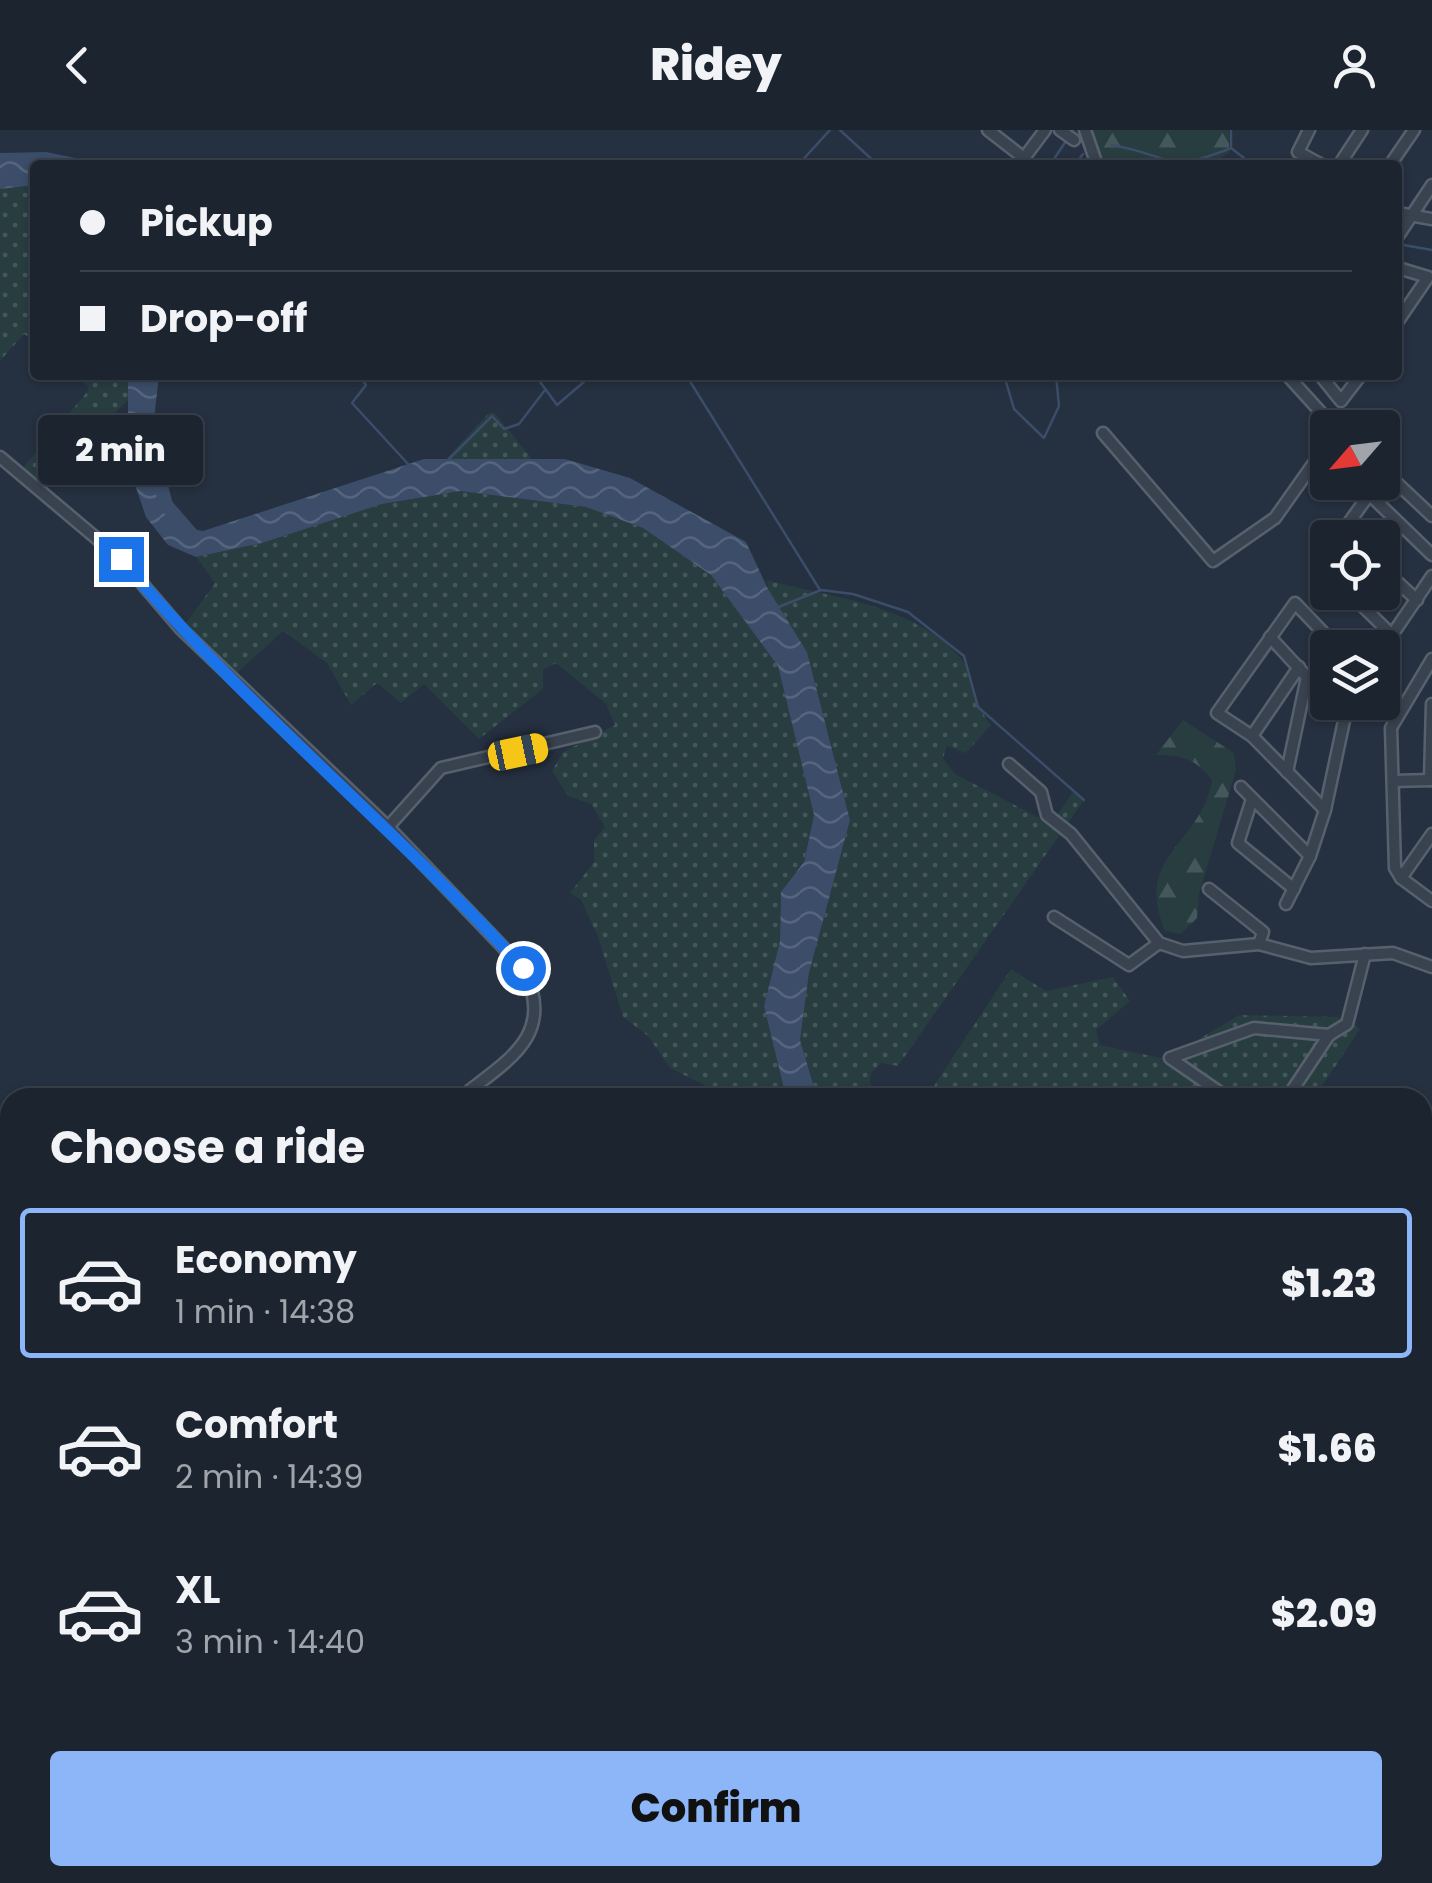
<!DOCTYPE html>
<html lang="en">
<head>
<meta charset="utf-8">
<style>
  :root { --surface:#1c2430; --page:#29303c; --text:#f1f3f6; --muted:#a0a4ab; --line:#3a414c; --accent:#8cb6f8 }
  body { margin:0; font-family:Poppins,sans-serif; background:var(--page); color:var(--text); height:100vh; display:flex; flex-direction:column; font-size:38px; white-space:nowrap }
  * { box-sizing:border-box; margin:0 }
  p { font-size:32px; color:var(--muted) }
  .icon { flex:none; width:55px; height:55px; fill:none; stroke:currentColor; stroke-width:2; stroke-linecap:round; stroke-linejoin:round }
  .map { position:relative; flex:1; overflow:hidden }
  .sheet { position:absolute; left:0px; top:958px; width:1432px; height:798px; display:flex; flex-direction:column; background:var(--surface); border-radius:30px 30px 0 0; box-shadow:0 2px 8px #0004,0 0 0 2px var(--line) }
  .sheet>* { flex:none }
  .hud { position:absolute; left:30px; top:30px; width:1372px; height:220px; border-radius:10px; box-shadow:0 2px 8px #0004,0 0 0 2px var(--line); display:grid; align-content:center; height:220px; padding:0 50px; background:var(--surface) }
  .needle { width:65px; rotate:242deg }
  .tools { position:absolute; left:1310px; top:280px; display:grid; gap:20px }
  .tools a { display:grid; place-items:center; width:90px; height:90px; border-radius:10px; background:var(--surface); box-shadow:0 2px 8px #0004,0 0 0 2px var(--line); font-size:50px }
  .end { position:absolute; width:45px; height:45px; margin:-22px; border:12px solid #1a73e8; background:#fff; box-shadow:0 0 0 5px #fff }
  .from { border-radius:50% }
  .bubble { position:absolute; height:70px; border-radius:10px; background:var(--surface); box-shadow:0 2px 8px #0004,0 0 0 2px var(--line); font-size:32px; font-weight:800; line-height:70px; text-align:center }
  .car { position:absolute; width:30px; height:60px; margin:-30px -15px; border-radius:12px; box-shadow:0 0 8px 2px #0007; background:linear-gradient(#f5c518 24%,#345 0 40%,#f5c518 0 76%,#345 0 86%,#f5c518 0) }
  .hud b { display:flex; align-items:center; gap:35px; height:95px; font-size:38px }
  .hud b+b { border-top:2px solid var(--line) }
  .hud i { width:25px; height:25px; background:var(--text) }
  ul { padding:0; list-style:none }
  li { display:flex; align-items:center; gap:30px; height:150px; margin:0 20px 15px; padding:0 30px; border:5px solid transparent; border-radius:10px }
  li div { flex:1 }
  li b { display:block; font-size:38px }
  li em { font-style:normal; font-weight:800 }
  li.on { border-color:var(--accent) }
  li>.icon { width:90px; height:90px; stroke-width:1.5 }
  h2 { padding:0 50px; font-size:45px; line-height:120px }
  .action { display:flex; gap:20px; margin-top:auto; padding:20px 50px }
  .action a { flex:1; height:115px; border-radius:10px; background:var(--accent); color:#111; font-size:40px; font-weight:800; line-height:115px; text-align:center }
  header { display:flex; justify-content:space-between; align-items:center; height:130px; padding:0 50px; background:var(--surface); font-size:45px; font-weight:800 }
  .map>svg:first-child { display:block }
  .grass { fill:url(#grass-dots) }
  .forest { fill:url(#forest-firs) }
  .water { fill:url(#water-waves) }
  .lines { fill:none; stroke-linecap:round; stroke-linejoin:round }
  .stream { stroke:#3b4d69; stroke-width:2.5 }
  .river { stroke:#3b4d69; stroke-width:14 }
  .minor-casing { stroke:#57606d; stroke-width:15 }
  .minor { stroke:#39424f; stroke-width:10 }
  .route { stroke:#1a73e8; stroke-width:12 }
</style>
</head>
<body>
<header><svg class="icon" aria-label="back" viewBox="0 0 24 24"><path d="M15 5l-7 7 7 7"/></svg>Ridey<svg class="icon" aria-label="person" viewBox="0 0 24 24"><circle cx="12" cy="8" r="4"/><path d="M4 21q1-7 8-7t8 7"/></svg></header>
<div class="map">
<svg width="1432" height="1753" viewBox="0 0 1432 1753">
  <defs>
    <pattern id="grass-dots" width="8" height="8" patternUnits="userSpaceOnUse" patternTransform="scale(2.5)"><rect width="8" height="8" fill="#273d40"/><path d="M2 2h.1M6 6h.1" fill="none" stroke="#44575a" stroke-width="1.8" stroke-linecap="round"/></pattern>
    <pattern id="forest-firs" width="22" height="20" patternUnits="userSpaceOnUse" patternTransform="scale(2.5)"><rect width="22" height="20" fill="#273d40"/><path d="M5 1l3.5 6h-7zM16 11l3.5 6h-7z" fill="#44575a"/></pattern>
    <pattern id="water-waves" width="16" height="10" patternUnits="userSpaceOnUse" patternTransform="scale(2.5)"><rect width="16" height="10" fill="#3b4d69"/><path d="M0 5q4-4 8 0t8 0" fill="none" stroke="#55657d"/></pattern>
  </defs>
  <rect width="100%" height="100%" fill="#253040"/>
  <g class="grass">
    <path d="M35,55V212L24,204L0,231V59Z"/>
    <path d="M75,245H128L129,269L35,361L17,345L88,261V256Z"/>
    <path d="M494,282L532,329H446L489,283Z"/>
    <path d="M460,361L586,377L643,398L711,445L778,536L814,685L804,732L781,762L780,811L764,876L786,967H728L670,938L648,906L623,887L598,807L581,770L570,763L594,732V710L605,697L591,674L568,666L552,641L563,622L615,595L606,574L556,533L543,540V559L479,609L424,554L401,573L377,553L351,575L327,533L283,501L230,549L181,500L215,453L196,427L262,413L382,374Z"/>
    <path d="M767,450C832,468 909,473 959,526C975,542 973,574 991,595L966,623L947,616L943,628L955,644L1051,694L1074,660L1084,670L898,936L881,933L871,943L870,953L880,967H817L800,910L809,843L850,690L807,522L768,459Z"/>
    <path d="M1011,839L1046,861L1113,847L1130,871L1096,900L1100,915L1166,929L1239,885L1339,887L1360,899L1315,967L926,968Z"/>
    <path d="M1423,1044L1432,1050V1753H1073L1064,1745H1422Z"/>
  </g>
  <g class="forest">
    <path d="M1091,0H1229V23L1208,35H1101Z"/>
    <path d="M1183,590L1234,623L1236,640L1199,764L1197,788L1181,804L1165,801C1133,723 1201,716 1212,650C1196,629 1182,625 1156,625Z"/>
  </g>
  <g class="water">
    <path d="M46,22L110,35H35V55L0,59V23Z"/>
    <path d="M128,245H159C153,298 144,354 181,397L203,401L424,329H565L630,348L746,412L768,459L807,522L850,690L809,843L800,910L817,967H786L764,876L780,811L781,762L804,732L814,685L778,536L711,445L643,398L586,377L460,361L382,374L262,413L196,427L168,415L146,387L128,334Z"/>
  </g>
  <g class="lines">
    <g class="stream">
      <path d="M840,0L878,35"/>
      <path d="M1231,0V18L1253,35"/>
      <path d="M1112,15C1174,26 1165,45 1231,18"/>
      <path d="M424,33L426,35"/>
      <path d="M798,35L830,0"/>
      <path d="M1050,35L1066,11"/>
      <path d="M1075,35L1083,24"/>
      <path d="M1398,114L1432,120"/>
      <path d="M359,245L366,255L352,273L409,335"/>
      <path d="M535,245L557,275L592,245"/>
      <path d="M686,245L820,460"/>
      <path d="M1004,245L1014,279L1044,308L1059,276L1056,245"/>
      <path d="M449,329L492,286L504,299L519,294L545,260"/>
      <path d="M776,478L821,460L853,464L908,482L964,526L978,577L1084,670"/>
      <path d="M1422,1073L1432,1076"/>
    </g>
    <path class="river" d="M152,321L166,375L193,406"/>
    <defs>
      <g id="minor">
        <path d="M988,0L1024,28L1045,0"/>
        <path d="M1060,0L1074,10"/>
        <path d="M1085,0L1097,35"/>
        <path d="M1309,0L1298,22L1322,35"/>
        <path d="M1339,35L1362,0"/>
        <path d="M1390,35L1414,0"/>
        <path d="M1398,83L1432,89"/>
        <path d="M1398,106L1432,55"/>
        <path d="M1398,138L1428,147L1398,191"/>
        <path d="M1287,245L1335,298"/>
        <path d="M1320,245L1341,271L1361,245"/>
        <path d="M1103,303L1213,431L1275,388L1328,313"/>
        <path d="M0,327L121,429L181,499L388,697L523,838C558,906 506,931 460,968"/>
        <path d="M1382,339L1432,386"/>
        <path d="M1369,364L1432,425"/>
        <path d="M1338,408L1378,352"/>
        <path d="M1328,424L1320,436L1328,443"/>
        <path d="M1382,438L1417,470"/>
        <path d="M1348,462L1392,505L1432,446"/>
        <path d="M1270,507L1307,547L1287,642"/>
        <path d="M1432,529L1391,598L1395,738L1401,748L1432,771"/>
        <path d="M1382,572L1396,583"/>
        <path d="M1252,606L1299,537"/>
        <path d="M1009,634L1041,662L1047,685L1071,704L1159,813L1183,821L1259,814L1311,828L1393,823L1432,837"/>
        <path d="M1430,650L1432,574"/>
        <path d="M1393,651L1432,650"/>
        <path d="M1241,657L1310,726"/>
        <path d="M1252,669L1238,713L1294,759"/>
        <path d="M1325,680L1252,606L1217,583L1295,473L1338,518"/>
        <path d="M388,697L441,638L595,602"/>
        <path d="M1401,748L1432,704"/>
        <path d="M1209,759L1263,802L1259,814"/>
        <path d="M1286,774L1310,726L1325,680L1348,572"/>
        <path d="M1054,787L1129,835L1159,813"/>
        <path d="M1228,968L1170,928L1254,898L1329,905L1347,894L1365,824"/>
        <path d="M1287,968L1329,905"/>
        <path d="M0,1139L10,1135"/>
        <path d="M0,1287L10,1297"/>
        <path d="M0,1340L10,1328"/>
        <path d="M0,1441L10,1449"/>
        <path d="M0,1471L10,1477"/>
        <path d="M0,1538L10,1526"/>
        <path d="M0,1633L10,1622"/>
        <path d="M0,1640L10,1649"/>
        <path d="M0,1679L10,1688"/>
        <path d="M0,1720L10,1730"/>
        <path d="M27,1745L35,1753"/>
        <path d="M73,1745L81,1753"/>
        <path d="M598,1745L608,1753"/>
        <path d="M103,1753L110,1745"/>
        <path d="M323,1753L329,1745"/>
        <path d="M882,1753L892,1748L909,1753"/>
      </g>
    </defs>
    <use href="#minor" class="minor-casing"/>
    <use href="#minor" class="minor"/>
  </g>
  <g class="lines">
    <path class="route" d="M121,429C244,576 394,697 523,838"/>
  </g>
</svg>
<div class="tools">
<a><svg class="needle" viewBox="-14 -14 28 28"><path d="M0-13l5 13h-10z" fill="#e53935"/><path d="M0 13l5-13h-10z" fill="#a0a4ab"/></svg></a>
<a><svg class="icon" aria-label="locate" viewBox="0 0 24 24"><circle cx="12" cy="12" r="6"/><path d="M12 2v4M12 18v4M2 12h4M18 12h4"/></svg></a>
<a><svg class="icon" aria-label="layers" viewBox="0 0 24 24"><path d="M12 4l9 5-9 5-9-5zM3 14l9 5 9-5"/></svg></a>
</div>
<i class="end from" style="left:523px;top:838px"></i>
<i class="end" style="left:121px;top:429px"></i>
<div class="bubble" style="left:38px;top:285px;width:165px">2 min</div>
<i class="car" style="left:518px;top:622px;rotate:78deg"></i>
<div class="hud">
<b><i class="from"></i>Pickup</b>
<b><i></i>Drop-off</b>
</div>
<section class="sheet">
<h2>Choose a ride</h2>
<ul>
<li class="on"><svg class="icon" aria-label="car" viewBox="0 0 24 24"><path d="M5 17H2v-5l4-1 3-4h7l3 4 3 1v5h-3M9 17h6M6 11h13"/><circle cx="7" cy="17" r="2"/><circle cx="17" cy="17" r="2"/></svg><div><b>Economy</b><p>1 min · 14:38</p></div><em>$1.23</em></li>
<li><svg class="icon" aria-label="car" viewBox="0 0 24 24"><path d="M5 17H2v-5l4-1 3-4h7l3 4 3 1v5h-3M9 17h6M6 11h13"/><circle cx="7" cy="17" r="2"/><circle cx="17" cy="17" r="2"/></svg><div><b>Comfort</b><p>2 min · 14:39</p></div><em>$1.66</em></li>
<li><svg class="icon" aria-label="car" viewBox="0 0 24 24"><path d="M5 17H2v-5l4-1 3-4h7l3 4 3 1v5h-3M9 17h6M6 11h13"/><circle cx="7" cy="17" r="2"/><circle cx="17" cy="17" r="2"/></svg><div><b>XL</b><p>3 min · 14:40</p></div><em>$2.09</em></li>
</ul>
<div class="action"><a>Confirm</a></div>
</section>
</div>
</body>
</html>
